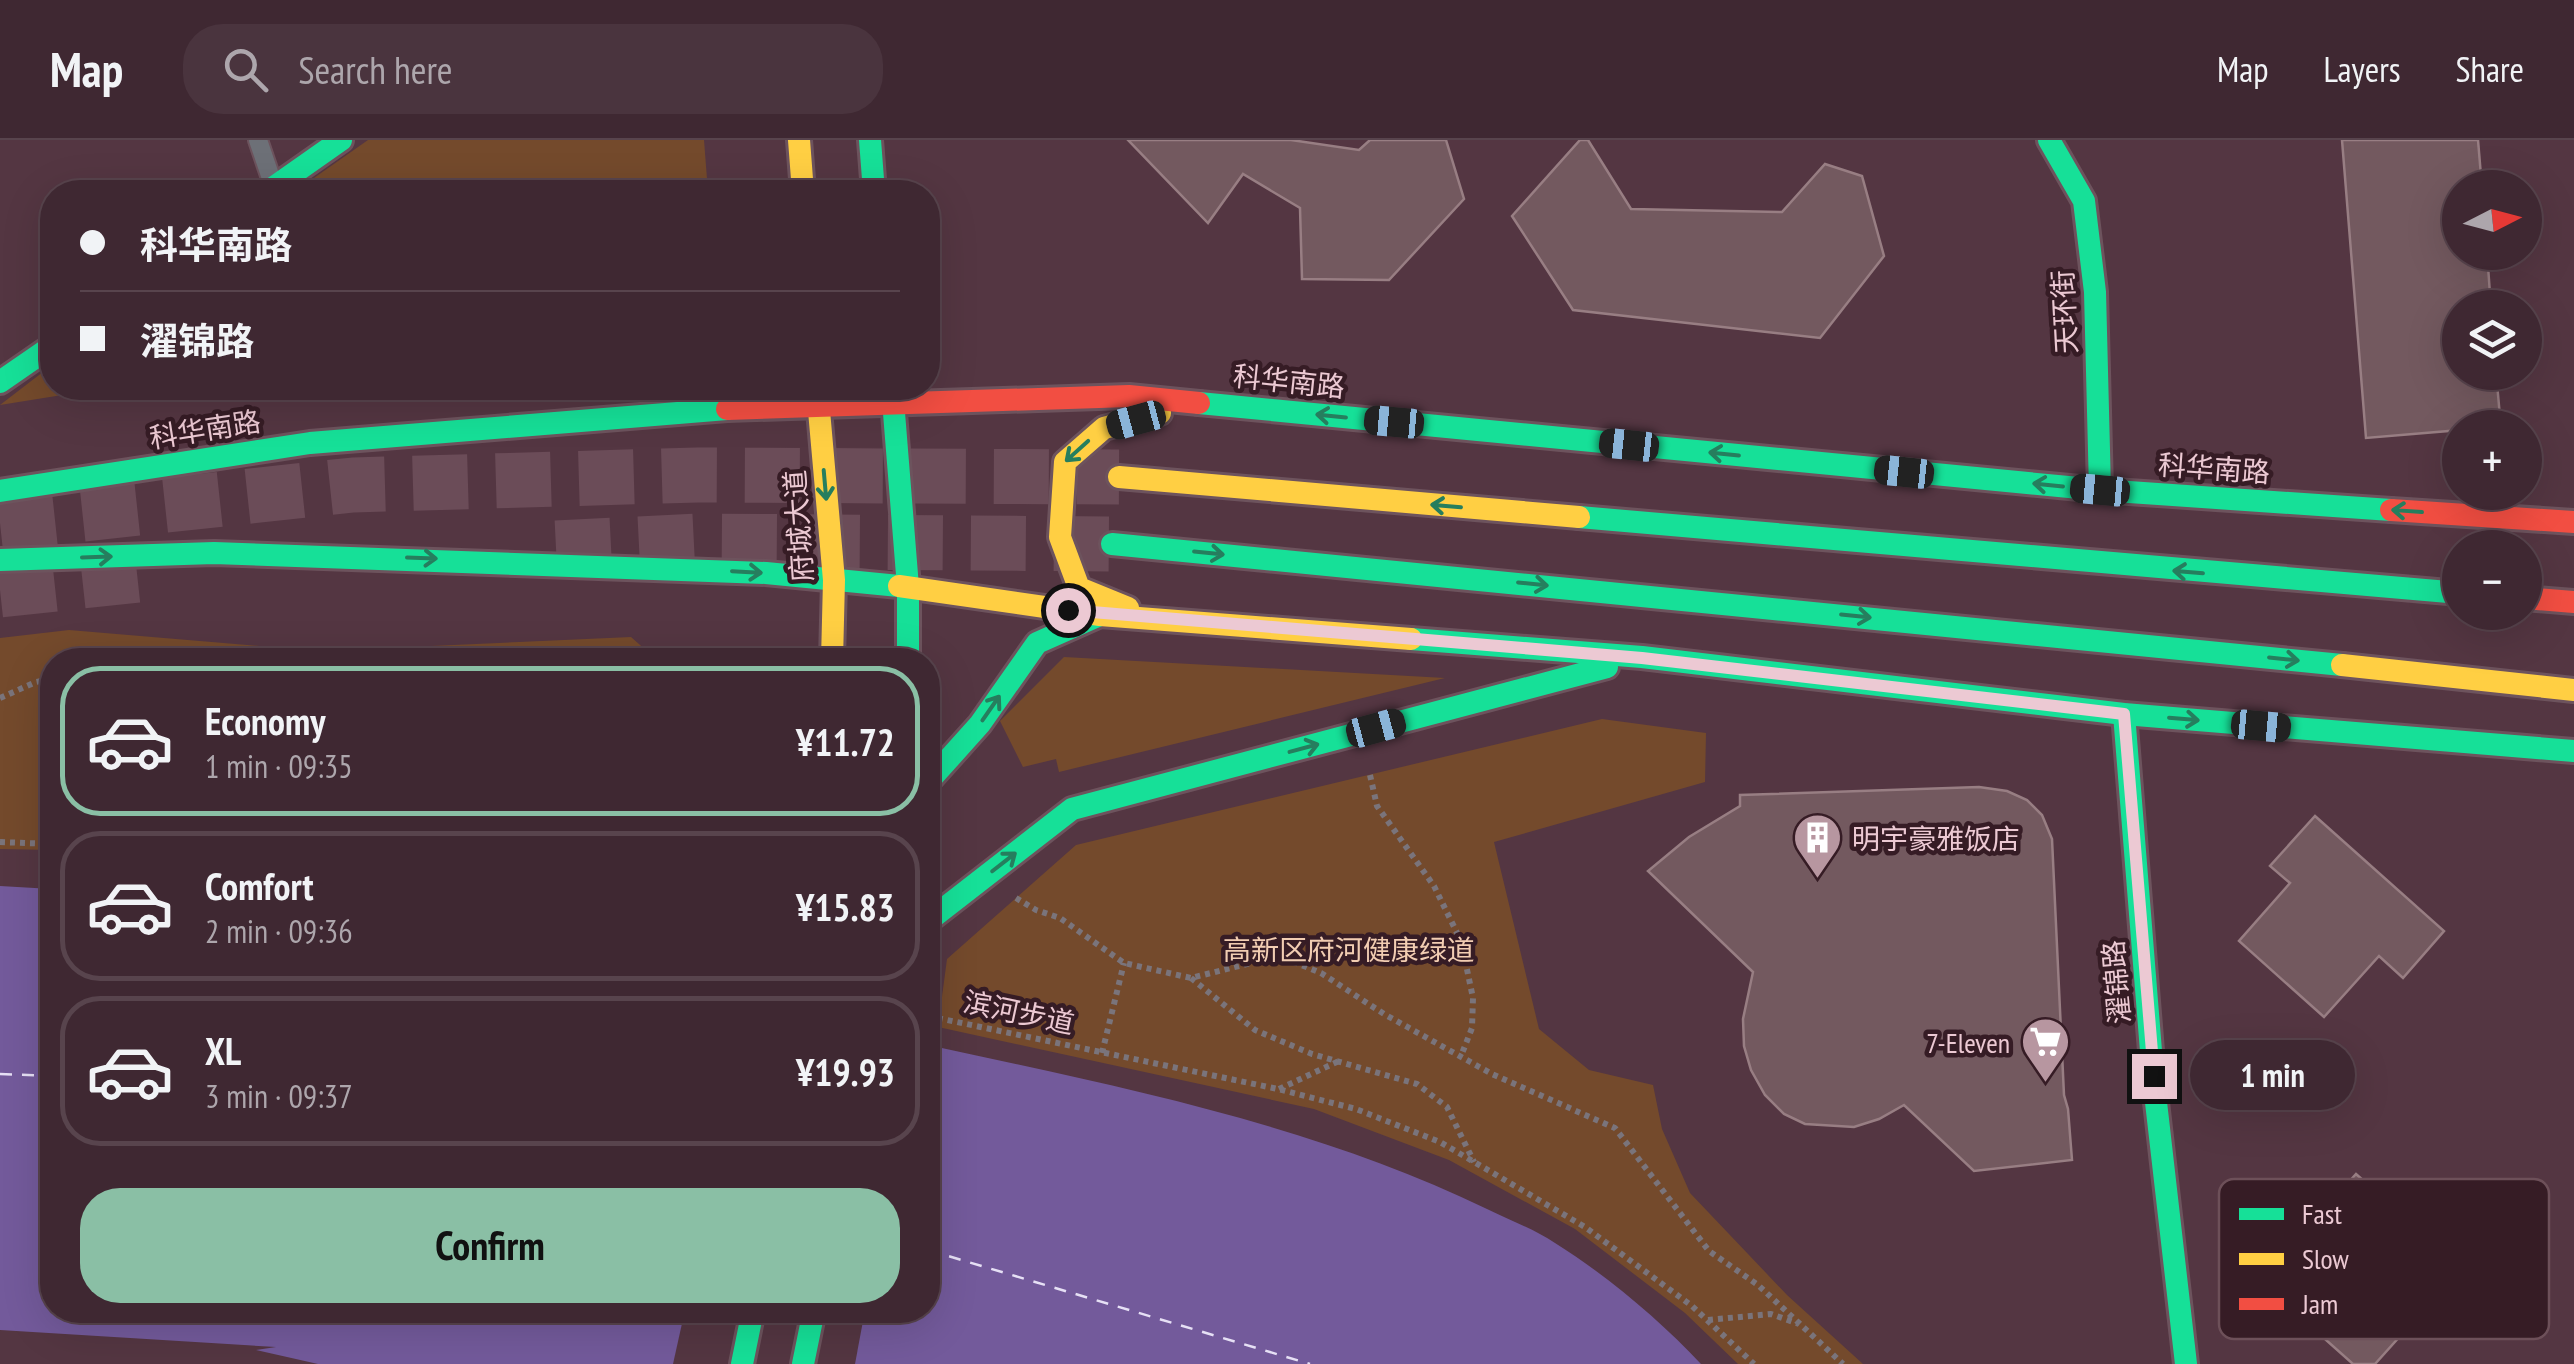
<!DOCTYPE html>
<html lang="en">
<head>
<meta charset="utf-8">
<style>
  :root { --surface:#3f2832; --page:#4a343e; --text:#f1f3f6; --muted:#ada6ac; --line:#58444d; --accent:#8abfa5 }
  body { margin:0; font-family:"PT Sans Narrow","Noto Sans SC",sans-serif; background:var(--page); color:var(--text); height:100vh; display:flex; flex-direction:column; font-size:38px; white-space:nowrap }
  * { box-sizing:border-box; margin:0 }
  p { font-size:32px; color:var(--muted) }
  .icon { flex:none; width:55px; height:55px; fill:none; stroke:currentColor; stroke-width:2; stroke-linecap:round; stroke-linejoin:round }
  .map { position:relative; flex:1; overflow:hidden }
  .drawer { position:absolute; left:40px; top:508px; width:900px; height:675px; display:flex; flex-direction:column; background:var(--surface); border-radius:40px; box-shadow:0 10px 40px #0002,0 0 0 2px var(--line) }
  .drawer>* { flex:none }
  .hud { position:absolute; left:40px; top:40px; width:900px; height:220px; border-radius:40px; box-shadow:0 10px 40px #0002,0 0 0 2px var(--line); display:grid; align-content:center; height:220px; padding:0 40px; background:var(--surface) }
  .needle { width:65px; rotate:84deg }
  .buttons { position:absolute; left:2442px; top:30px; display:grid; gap:20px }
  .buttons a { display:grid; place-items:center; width:100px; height:100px; border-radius:50%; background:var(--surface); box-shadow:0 10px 40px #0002,0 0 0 2px var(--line); font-size:50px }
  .end { position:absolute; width:45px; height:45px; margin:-22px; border:12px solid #ecc9d3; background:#111; box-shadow:0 0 0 5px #111 }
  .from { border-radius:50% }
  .bubble { position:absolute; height:70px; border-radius:35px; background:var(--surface); box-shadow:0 10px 40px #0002,0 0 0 2px var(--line); font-size:32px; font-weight:800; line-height:70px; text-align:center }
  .car { position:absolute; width:30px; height:60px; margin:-30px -15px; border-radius:12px; box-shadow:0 0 8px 2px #0007; background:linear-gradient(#222 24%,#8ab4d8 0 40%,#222 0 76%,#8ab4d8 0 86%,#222 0) }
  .hud b { display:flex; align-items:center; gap:35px; height:95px; font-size:38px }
  .hud b+b { border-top:2px solid var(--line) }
  .hud i { width:25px; height:25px; background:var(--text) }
  ul { padding:18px 0 0; list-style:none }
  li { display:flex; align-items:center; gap:30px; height:150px; margin:0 20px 15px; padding:0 20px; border:5px solid var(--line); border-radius:40px }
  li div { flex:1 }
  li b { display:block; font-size:38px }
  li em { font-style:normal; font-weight:800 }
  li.active { border-color:var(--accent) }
  li>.icon { width:90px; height:90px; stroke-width:1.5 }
  .action { display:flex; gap:20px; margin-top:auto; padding:20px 40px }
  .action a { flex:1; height:115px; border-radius:40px; background:var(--accent); color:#111; font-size:40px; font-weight:800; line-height:115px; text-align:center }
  header { display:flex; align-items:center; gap:60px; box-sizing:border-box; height:140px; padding:0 50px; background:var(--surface); border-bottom:2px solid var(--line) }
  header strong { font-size:48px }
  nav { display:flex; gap:55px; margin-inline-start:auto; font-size:35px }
  .search { width:700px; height:90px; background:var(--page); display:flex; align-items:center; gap:25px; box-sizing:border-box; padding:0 35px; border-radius:40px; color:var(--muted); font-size:38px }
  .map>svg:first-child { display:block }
  .green { fill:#744a2c }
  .water { fill:#735a9b }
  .pier { fill:#543642 }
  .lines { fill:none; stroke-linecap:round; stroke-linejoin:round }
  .ferry { stroke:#e6e0f5; stroke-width:2.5; stroke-dasharray:12 10; stroke-linecap:butt }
  .building { fill:#73595f; stroke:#987e83; stroke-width:2.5 }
  .highway-tunnel { stroke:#6b4c58; stroke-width:55; stroke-dasharray:55 28; stroke-linecap:butt }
  .lane-casing { stroke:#6d535d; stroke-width:22 }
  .fast-casing { stroke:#6d535d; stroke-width:28 }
  .slow-casing { stroke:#6d535d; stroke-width:28 }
  .jam-casing { stroke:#6d535d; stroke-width:28 }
  .path { stroke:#7a747b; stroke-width:6; stroke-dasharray:5 5; stroke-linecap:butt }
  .lane { stroke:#6d7077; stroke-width:18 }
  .fast { stroke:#16e098; stroke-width:22 }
  .slow { stroke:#ffcf43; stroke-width:22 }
  .jam { stroke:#f24e42; stroke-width:22 }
  .oneway { stroke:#267e5e }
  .route { stroke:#ecc9d3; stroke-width:12 }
  .labels { text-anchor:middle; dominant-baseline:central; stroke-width:9; stroke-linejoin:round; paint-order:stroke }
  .street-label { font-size:28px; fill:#ecc9d3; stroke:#361c25 }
  .poi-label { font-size:28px; fill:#ecc9d3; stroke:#361c25; text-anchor:start }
  .park-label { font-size:28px; fill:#f2cdb2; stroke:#361c25 }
  .key { fill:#361c25; stroke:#6d5059; stroke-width:2.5 }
  .key-label { font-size:28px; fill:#ecc9d3 }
</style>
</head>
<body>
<header>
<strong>Map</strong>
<div class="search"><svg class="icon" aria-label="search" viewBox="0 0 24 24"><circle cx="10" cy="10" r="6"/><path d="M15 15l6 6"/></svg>Search here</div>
<nav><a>Map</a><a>Layers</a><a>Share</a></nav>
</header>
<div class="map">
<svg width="2574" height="1224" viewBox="0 0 2574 1224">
  <rect width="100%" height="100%" fill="#543642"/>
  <g class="green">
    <path d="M368,0H704L708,52H294Z"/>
    <path d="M52,225V248H106L0,265Z"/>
    <path d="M69,490L318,511L631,497L657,520H52V710L0,709V498Z"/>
    <path d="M1064,517L1445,538L1059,632L1056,619L1023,627L1000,581Z"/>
    <path d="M1602,579L1706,593L1705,642L1494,702L1539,889L1589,930L1653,945L1662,989L1690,1053L1787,1155L1863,1224H1738L1685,1173L1575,1089L1449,1020L1314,969L938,887L947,819L1076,705Z"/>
  </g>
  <path class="water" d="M0,746L52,749V1170H928V905C1116,946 1312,984 1487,1069C1509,1080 1534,1089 1555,1103C1605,1134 1661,1181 1701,1224H318L256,1210L276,1207L0,1190Z"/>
  <path class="pier" d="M685,1170H865L855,1224H673Z"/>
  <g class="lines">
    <g class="ferry">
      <path d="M0,934L52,936"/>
      <path d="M928,1110L1310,1224"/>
    </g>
  </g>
  <g class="building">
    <path d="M1128,0H1291L1359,10L1370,0H1446L1464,59L1389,140L1302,139L1300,68L1243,34L1208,83Z"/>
    <path d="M1580,0H1588L1631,69L1782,72L1825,24L1862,36L1884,116L1820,198L1573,170L1512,76Z"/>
    <path d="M2342,0H2478L2482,48H2460V112H2487L2491,168H2460V232H2496L2501,288H2460V290L2366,298Z"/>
    <path d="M1979,647L2007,651L2027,660L2042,675L2052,699L2064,955L2068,969L2072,1020L1974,1031L1904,965L1879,979L1854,987L1805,984L1784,974L1765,955L1751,930L1744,906L1743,879L1753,832L1648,731L1689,697L1740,666V655Z"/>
    <path d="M2315,676L2444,791L2403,838L2379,816L2324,877L2239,801L2290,743L2270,726Z"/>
    <path d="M2356,1034L2485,1149L2444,1196L2420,1174L2375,1224H2353L2280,1159L2330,1102L2311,1084Z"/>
  </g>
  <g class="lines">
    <g class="highway-tunnel">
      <path d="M0,383L353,345L698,335L1119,337"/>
      <path d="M556,408L696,401L1110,404"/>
      <path d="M0,450L156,433"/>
    </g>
    <defs>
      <path id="lane" d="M258,0L274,47"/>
      <g id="fast">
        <path d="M870,0L874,52"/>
        <path d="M2049,0L2084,61L2095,152L2100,350"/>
        <path d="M267,52L341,0"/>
        <path d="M0,242L52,206"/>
        <path d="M892,248L908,447V520"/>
        <path d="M1199,263L2100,350L2391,370"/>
        <path d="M0,351L310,303L727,269"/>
        <path d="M1579,377L2460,453"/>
        <path d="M1112,404L2342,525"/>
        <path d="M0,420L214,413L766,433L899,446"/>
        <path d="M1411,499L1642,517L2124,574L2574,611"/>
        <path d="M2124,574L2153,936L2186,1224"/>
        <path d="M928,642L980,584L1037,503L1100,475"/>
        <path d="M928,781L1072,669L1607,527"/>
        <path d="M742,1224L753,1170"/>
        <path d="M803,1224L814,1170"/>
      </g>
      <g id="slow">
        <path d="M799,0L803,52"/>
        <path d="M817,248L834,440L832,520"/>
        <path d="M1119,337L1579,377"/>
        <path d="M899,446L1100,475L1411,499"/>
        <path d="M1128,468L1079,448L1060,397L1065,322L1104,288L1160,273"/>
        <path d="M2342,525L2574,550"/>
      </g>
      <g id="jam">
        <path d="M727,269L1129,256L1199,263"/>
        <path d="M2391,370L2574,382"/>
        <path d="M2525,458L2574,462"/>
      </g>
    </defs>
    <use href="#lane" class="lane-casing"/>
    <use href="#fast" class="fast-casing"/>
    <use href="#slow" class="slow-casing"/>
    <use href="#jam" class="jam-casing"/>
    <g class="path">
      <path d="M0,558L36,542L52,539"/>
      <path d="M1370,635L1377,666L1434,746L1461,801L1473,858L1472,888L1461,916"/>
      <path d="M0,702L52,704"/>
      <path d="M1016,758L1036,770L1060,778L1124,823L1191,838L1259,821L1289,820L1321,833L1384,874L1492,934L1615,988L1709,1111L1758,1145L1843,1224"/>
      <path d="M1191,838L1255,890L1312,914L1417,944L1447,967L1474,1022"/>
      <path d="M928,876L1278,949L1356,969L1440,1002L1585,1087L1692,1166L1754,1224"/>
      <path d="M1102,913L1124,823"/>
      <path d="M1279,949L1339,921"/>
      <path d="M1708,1180L1771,1174L1799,1184"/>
    </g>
    <use href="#lane" class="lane"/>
    <use href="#fast" class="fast"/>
    <use href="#slow" class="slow"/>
    <use href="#jam" class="jam"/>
  </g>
  <defs><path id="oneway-shaft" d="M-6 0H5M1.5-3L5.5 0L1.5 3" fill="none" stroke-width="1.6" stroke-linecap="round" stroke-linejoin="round" transform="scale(2.5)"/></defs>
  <g class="oneway">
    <use href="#oneway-shaft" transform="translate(1331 276) rotate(-174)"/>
    <use href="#oneway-shaft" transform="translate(1077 311) rotate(138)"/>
    <use href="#oneway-shaft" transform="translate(1724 314) rotate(-174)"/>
    <use href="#oneway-shaft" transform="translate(825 345) rotate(85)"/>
    <use href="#oneway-shaft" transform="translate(2048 345) rotate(-174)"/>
    <use href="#oneway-shaft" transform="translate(1446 366) rotate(-175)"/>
    <use href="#oneway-shaft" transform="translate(2407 371) rotate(-176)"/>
    <use href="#oneway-shaft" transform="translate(1209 413) rotate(6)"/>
    <use href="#oneway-shaft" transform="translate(97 417) rotate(-2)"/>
    <use href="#oneway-shaft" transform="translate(422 418) rotate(2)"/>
    <use href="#oneway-shaft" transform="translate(747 432) rotate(3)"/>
    <use href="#oneway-shaft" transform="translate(2188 432) rotate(-175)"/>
    <use href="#oneway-shaft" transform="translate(1533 444) rotate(6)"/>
    <use href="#oneway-shaft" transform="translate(1856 476) rotate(6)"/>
    <use href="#oneway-shaft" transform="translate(2284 519) rotate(6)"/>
    <use href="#oneway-shaft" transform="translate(991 568) rotate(-55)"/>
    <use href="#oneway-shaft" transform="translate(2184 579) rotate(5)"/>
    <use href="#oneway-shaft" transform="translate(1304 608) rotate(-15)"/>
    <use href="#oneway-shaft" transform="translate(1004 722) rotate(-38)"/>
  </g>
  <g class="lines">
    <path class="route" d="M1068,470L1642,518L2124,574L2154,936"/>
  </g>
  <defs>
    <symbol id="building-pin" viewBox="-11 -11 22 30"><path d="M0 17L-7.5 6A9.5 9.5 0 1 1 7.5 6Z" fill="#b796a0" stroke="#361c25"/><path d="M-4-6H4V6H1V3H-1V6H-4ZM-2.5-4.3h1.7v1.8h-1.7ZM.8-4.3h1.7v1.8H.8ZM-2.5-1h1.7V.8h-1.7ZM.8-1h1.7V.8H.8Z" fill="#fff"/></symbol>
    <symbol id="supermarket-pin" viewBox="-11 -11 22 30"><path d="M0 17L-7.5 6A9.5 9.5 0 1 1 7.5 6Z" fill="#b796a0" stroke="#361c25"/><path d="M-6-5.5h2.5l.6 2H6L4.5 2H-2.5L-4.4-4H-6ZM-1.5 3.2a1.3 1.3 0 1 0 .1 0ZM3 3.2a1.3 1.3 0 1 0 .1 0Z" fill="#fff"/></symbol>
  </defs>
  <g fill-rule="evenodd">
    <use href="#building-pin" x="1790" y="670" width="55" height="75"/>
    <use href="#supermarket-pin" x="2018" y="874" width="55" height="75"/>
  </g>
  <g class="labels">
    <g class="street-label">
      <text transform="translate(2064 172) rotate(-93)">天环街</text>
      <text transform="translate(1289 241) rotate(6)">科华南路</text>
      <text transform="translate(205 289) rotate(-9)">科华南路</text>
      <text transform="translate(2214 328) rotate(4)">科华南路</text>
      <text transform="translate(798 386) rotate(-94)">府城大道</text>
      <text transform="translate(2116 842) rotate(-95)">濯锦路</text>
      <text transform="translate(1019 872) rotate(12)">滨河步道</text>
    </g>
    <g class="poi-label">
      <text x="1852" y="698">明宇豪雅饭店</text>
      <text x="2010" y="902" text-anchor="end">7-Eleven</text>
    </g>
    <g class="park-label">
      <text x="1349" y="809">高新区府河健康绿道</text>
    </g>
  </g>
  <rect x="2219" y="1039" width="330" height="160" rx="15" class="key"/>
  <rect x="2239" y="1068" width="45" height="12" fill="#16e098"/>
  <rect x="2239" y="1113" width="45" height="12" fill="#ffcf43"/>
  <rect x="2239" y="1158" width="45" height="12" fill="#f24e42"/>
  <g class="key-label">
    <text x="2302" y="1084">Fast</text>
    <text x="2302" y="1129">Slow</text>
    <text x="2302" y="1174">Jam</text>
  </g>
</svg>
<div class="buttons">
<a><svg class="needle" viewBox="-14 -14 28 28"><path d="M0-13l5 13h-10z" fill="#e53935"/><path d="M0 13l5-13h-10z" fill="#ada6ac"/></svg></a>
<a><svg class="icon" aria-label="layers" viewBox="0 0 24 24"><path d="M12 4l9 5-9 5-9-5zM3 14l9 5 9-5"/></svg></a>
<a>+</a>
<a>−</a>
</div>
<i class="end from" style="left:1068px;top:470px"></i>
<i class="end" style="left:2154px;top:936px"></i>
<div class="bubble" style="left:2190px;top:900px;width:165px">1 min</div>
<i class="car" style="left:1136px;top:280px;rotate:255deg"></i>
<i class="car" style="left:1394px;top:282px;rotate:275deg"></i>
<i class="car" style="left:1629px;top:305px;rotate:276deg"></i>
<i class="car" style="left:1904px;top:332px;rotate:276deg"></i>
<i class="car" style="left:2100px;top:350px;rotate:275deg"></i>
<i class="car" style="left:2261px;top:586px;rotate:95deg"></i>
<i class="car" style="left:1376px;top:588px;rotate:75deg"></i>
<div class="hud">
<b><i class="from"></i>科华南路</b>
<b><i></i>濯锦路</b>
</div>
<section class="drawer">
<ul>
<li class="active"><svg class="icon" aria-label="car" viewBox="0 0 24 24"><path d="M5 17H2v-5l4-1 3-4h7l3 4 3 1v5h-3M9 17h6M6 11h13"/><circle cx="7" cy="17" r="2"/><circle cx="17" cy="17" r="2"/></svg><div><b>Economy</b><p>1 min · 09:35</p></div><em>¥11.72</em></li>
<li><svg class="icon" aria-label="car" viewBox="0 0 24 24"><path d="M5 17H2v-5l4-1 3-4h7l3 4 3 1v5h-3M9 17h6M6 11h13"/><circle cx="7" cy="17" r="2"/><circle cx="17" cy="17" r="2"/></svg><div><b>Comfort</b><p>2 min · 09:36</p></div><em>¥15.83</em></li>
<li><svg class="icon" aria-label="car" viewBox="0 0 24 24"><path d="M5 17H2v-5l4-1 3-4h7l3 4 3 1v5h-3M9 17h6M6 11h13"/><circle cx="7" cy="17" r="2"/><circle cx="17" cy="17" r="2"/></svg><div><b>XL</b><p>3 min · 09:37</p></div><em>¥19.93</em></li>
</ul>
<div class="action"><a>Confirm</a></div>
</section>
</div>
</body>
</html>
